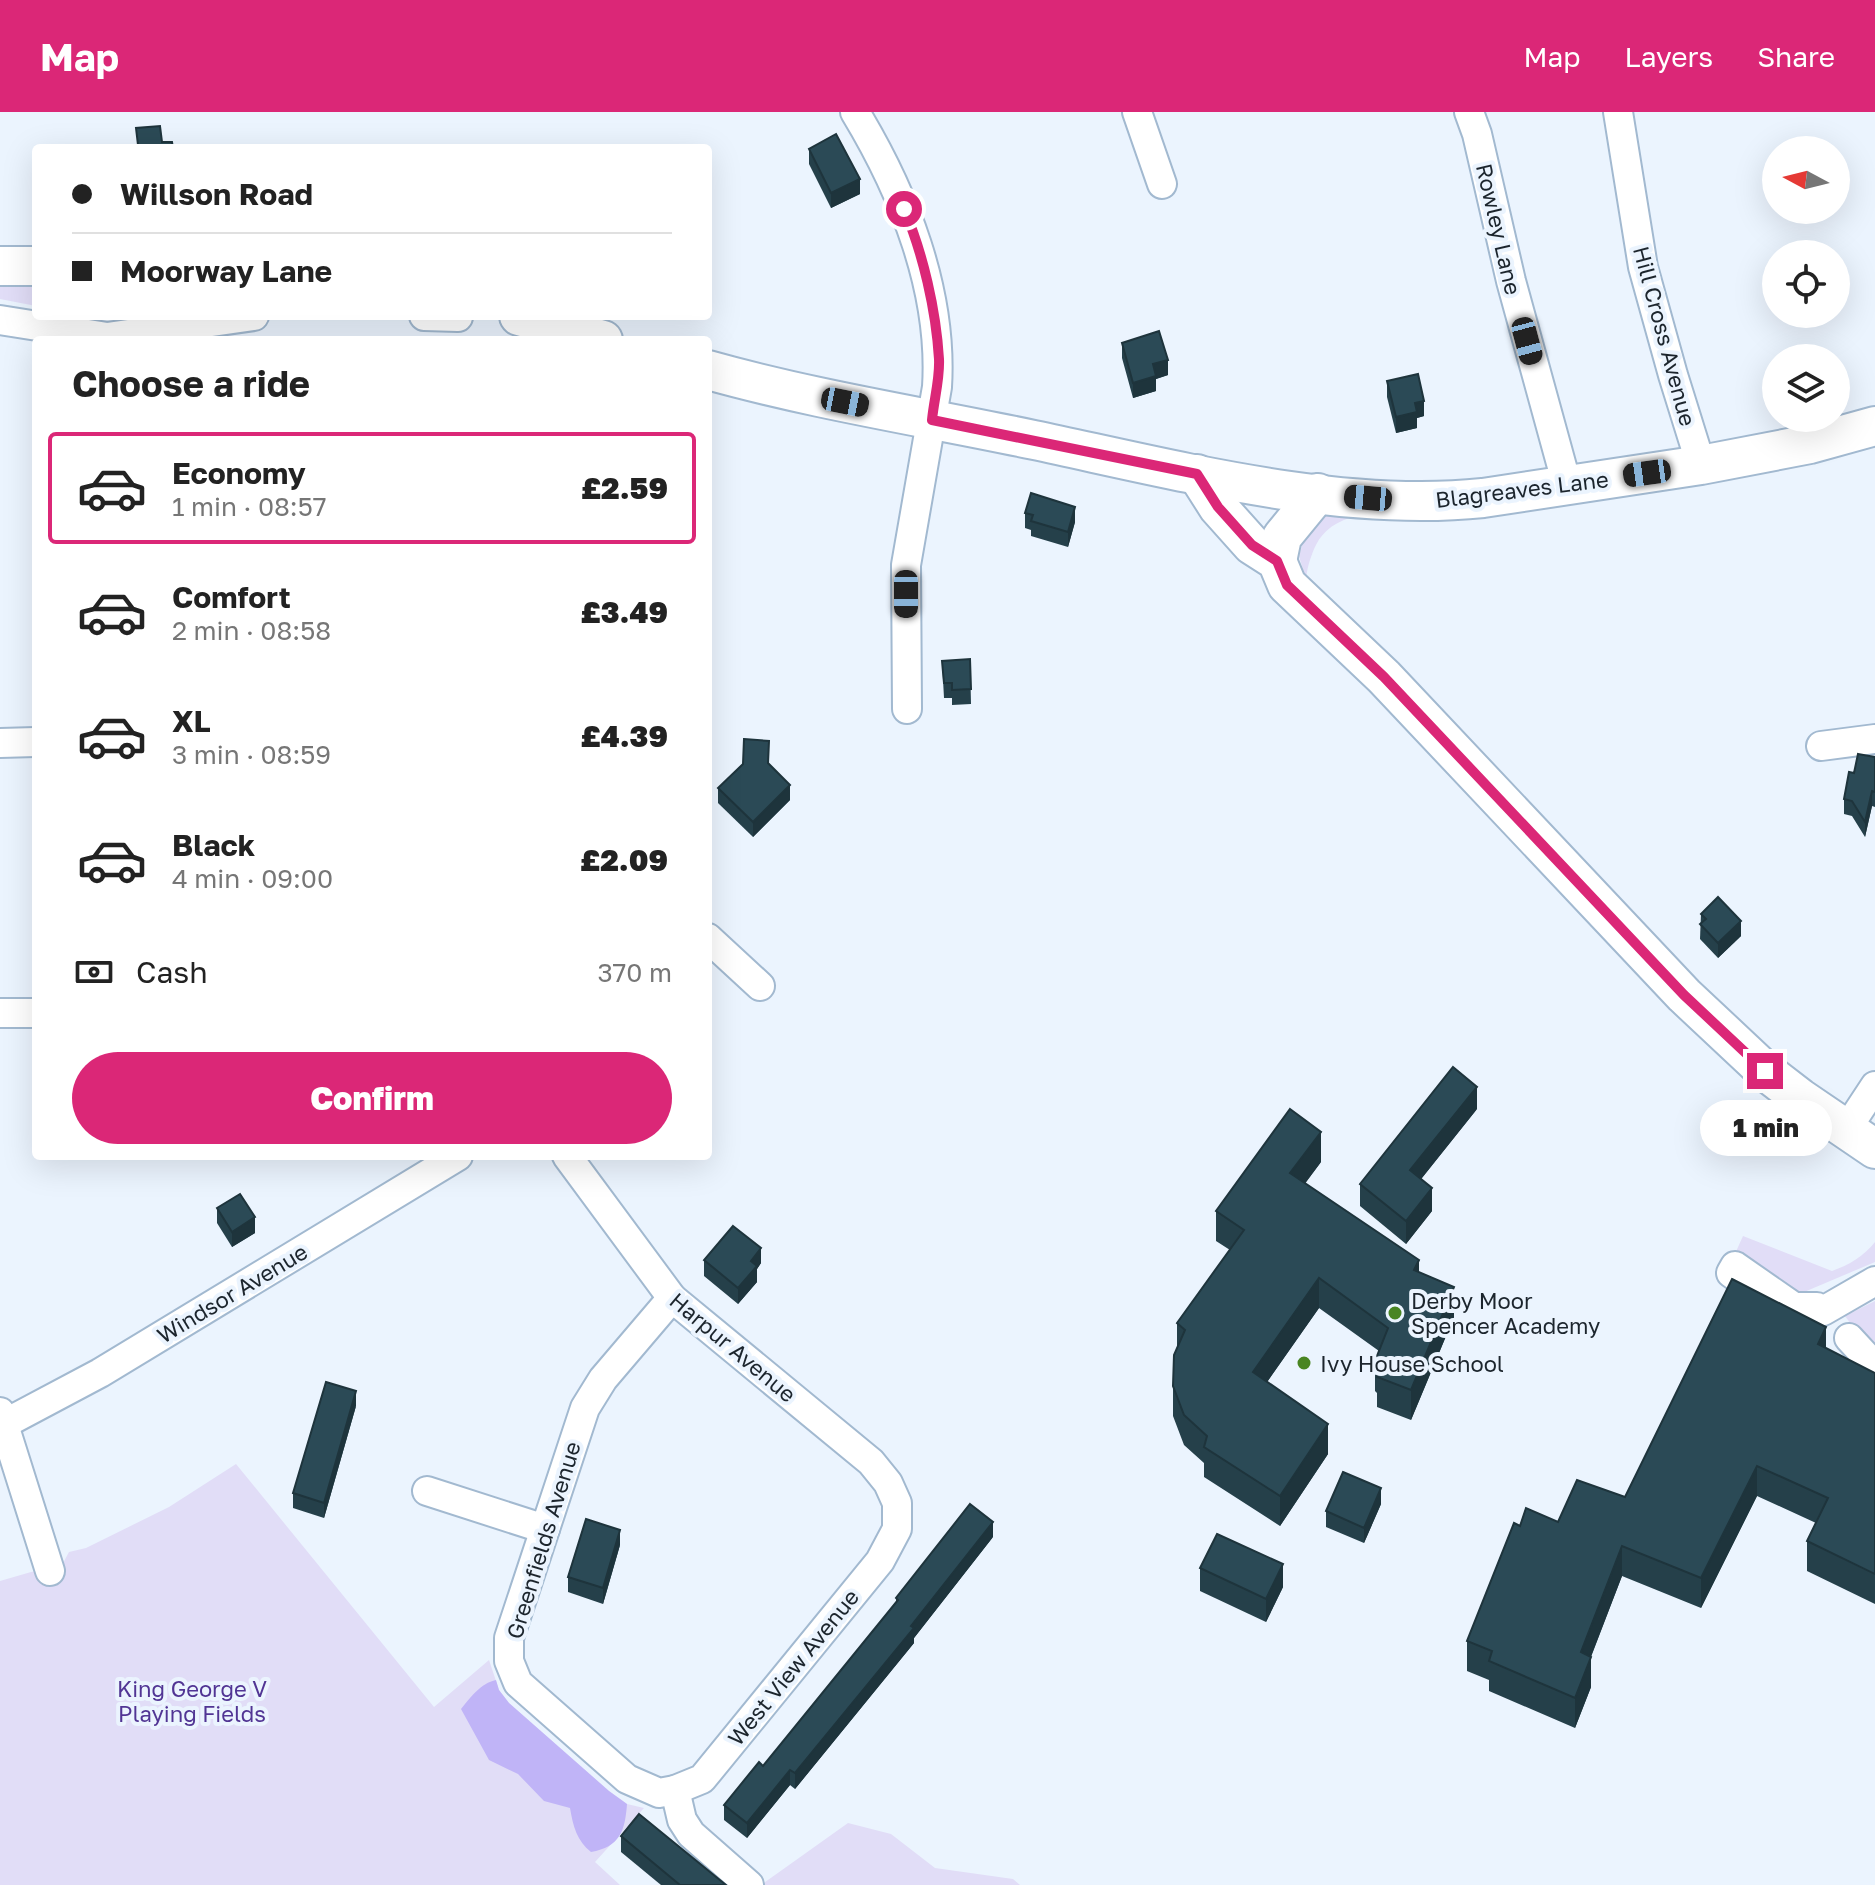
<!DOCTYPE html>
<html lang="en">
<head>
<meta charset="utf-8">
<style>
  :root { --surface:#fff; --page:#f6f6f6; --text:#222; --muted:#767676; --line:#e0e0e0; --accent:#db2777 }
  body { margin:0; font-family:"Golos Text",sans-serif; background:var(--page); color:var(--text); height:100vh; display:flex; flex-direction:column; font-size:30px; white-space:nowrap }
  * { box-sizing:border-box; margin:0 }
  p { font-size:26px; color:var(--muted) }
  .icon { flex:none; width:44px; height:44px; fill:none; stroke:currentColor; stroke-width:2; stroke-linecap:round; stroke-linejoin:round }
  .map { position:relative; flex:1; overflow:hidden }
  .drawer { position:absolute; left:32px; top:224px; width:680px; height:824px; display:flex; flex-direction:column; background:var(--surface); border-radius:8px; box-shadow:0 8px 32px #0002 }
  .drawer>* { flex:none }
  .hud { position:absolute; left:32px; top:32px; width:680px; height:176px; border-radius:8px; box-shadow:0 8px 32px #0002; display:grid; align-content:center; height:176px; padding:0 40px; background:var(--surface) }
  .needle { width:52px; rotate:277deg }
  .tools { position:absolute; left:1762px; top:24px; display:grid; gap:16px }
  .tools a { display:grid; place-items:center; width:88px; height:88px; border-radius:50%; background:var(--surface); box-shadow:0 8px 32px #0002; font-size:40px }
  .end { position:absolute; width:36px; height:36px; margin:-18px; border:10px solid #db2777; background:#fff; box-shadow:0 0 0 4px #fff }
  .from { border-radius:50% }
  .bubble { position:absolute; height:56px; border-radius:28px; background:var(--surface); box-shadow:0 8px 32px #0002; font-size:26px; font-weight:800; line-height:56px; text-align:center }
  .car { position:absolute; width:24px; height:48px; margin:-24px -12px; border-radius:10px; box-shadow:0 0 6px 2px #0007; background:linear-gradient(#222 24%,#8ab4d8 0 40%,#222 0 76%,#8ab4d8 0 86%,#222 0) }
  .hud b { display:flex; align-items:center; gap:28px; height:76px; font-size:30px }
  .hud b+b { border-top:2px solid var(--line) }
  .hud i { width:20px; height:20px; background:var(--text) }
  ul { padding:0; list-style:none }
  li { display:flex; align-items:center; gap:24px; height:112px; margin:0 16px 12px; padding:0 24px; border:4px solid transparent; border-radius:8px }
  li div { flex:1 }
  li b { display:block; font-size:30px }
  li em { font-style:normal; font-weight:800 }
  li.selected { border-color:var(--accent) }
  li>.icon { width:72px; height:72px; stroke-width:1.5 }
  h2 { padding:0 40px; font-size:36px; line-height:96px }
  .pay { display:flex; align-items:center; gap:20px; height:88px; padding:0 40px; font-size:30px }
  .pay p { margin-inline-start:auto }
  .action { display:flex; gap:16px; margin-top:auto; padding:16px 40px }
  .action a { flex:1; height:92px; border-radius:48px; background:var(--accent); color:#fff; font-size:32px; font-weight:800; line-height:92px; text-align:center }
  header { display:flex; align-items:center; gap:48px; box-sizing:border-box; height:112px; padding:0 40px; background:var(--accent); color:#fff }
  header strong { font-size:38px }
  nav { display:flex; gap:44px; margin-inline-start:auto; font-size:28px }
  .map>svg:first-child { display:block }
  .green { fill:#e1ddf7 }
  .forest { fill:#c0b4f7 }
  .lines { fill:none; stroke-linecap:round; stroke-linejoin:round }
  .street-casing { stroke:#a2b9d0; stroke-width:32 }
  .secondary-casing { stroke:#a2b9d0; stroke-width:42 }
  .street { stroke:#fff; stroke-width:28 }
  .secondary { stroke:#fff; stroke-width:38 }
  .wall { fill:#25404a }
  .shaded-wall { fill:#1e343c }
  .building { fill:#2b4a56; stroke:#1e343c; stroke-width:2 }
  .route { stroke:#db2777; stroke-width:10 }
  .poi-dot { fill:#498522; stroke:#ebf4fe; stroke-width:3 }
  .labels { text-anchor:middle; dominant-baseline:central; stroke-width:8; stroke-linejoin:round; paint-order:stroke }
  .street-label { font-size:22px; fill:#1c252d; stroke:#ebf4fe }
  .poi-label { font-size:22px; fill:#1c252d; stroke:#ebf4fe; text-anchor:start }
  .park-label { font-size:22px; fill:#513594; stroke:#ebf4fe }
</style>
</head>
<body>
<header>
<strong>Map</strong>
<nav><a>Map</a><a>Layers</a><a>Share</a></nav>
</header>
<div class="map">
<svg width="1875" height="1773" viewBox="0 0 1875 1773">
  <rect width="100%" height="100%" fill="#ebf4fe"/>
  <g class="green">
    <path d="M0,165H36V194L0,187Z"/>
    <path d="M1326,396L1377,397C1349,407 1327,408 1314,437C1310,447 1307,456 1306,468L1299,444L1308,413Z"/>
    <path d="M1743,1124L1832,1159C1849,1153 1864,1144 1875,1130V1150L1790,1186L1734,1144Z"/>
    <path d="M1875,1189V1231L1868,1235L1845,1204Z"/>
    <path d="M236,1352L434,1595L489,1548L499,1578L509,1591L609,1679L627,1692L644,1696L595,1750L620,1773H0V1469L31,1460L61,1455L69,1440L86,1436L169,1395Z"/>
    <path d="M848,1711L891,1722L935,1756L1013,1767L1020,1773H761Z"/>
  </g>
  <path class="forest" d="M496,1568L499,1578L509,1591L609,1679L627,1692C625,1719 620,1735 591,1740C577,1729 573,1714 570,1696L544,1689L518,1662L489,1648L461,1597C470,1586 481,1571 496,1568Z"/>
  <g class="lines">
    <defs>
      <g id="street">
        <path d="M855,0C904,81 943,179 937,275L906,453L907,597"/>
        <path d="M1137,0L1162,72"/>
        <path d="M1469,0L1477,22L1511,169L1567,373"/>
        <path d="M1618,0L1643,155L1673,263L1701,353"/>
        <path d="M424,204L458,205"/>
        <path d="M0,208L107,225L254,204"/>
        <path d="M0,631L36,630"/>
        <path d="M1821,634L1875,627"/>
        <path d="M708,826L760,874"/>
        <path d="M0,901H36"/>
        <path d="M1846,1018L1875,974"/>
        <path d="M567,1044L672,1186L871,1350L888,1371L897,1391V1417L880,1449L702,1667L675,1678"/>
        <path d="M672,1186L603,1267L585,1296L509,1526V1549L518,1571L627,1667L659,1681L675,1678L682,1708L691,1722L749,1773"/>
        <path d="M1790,1203L1731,1161L1735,1154L1794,1195H1817L1823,1199L1875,1169"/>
        <path d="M1849,1226L1875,1254"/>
        <path d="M0,1300L50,1459"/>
        <path d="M4,1312L100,1261L458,1044"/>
        <path d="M427,1379L545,1417"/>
      </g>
      <g id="secondary">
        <path d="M0,154H36"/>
        <path d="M519,204L603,228"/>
        <path d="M708,258C815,288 925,305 1034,328C1176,358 1338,401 1483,386L1701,353L1810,332L1875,314"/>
        <path d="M1197,362L1218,395L1252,433L1277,449L1287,473L1384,565L1684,883L1765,959L1800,986L1875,1037"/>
        <path d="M1277,449L1282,425L1318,381"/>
      </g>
    </defs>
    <use href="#street" class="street-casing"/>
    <use href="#secondary" class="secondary-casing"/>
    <use href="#street" class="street"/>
    <use href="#secondary" class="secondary"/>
  </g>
  <g class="wall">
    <path d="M809,37L860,82L831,96L809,52Z"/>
    <path d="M1122,231L1168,263L1156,267V279L1133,286L1122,246Z"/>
    <path d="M1387,269L1424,304L1417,306V316L1396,321L1387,285Z"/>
    <path d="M1025,401L1075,410L1068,435L1031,424V418L1025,416Z"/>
    <path d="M970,547L971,592L952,593V586H944L942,549Z"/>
    <path d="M1875,645V695L1872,694L1865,725L1852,704L1844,702V687L1854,661Z"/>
    <path d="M769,652L790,688L753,725L718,691V676Z"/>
    <path d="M1701,802L1741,824L1718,846L1700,827Z"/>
    <path d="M1477,997L1421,1067L1432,1099L1406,1132L1360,1094V1072Z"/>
    <path d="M1321,1050L1305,1071L1419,1160L1454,1205L1411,1308L1377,1295V1281L1375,1279V1249L1379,1239L1319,1196L1267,1270L1328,1342L1280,1414L1204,1365V1351L1184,1333L1173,1304V1274L1177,1237V1211L1230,1138L1216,1129V1099Z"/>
    <path d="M217,1096L255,1121L232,1135L217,1111Z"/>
    <path d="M704,1148L761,1151L757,1157V1170L738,1192L704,1164Z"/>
    <path d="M1826,1236L1875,1261V1492L1807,1459V1429L1816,1411L1757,1384L1701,1496L1622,1464L1591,1545V1575L1575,1616L1489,1579V1568L1467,1559V1529L1520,1414L1558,1410L1625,1385Z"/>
    <path d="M356,1294L324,1406L293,1396V1381Z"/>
    <path d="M1381,1392L1364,1431L1326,1415V1399Z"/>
    <path d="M993,1425L914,1526V1531L795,1677L790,1673L747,1726L724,1708V1693L763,1654L896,1490V1486Z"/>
    <path d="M620,1433L603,1492L568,1480V1465Z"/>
    <path d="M1200,1456L1283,1475L1266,1510L1200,1479Z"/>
    <path d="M621,1724L726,1773H661L621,1740Z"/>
  </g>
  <g class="shaded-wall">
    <path d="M860,67V82L831,96V81Z"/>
    <path d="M1168,248V263L1156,267V279L1133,286V271L1153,252Z"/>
    <path d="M1424,289V304L1417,306V316L1396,321V305L1415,291Z"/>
    <path d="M1075,395V410L1068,435V420Z"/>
    <path d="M790,673V688L753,725V710Z"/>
    <path d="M1872,679V694L1865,725V710Z"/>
    <path d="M1741,809V824L1718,846V831Z"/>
    <path d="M1477,975V997L1410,1081V1058Z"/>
    <path d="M1321,1020V1050L1290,1092V1061Z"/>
    <path d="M1432,1076V1099L1406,1132V1109Z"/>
    <path d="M255,1105V1121L232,1135V1120Z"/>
    <path d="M761,1136V1151L757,1157V1170L738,1192V1176L751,1149Z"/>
    <path d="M1419,1148V1178L1414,1158Z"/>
    <path d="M1319,1166V1196L1253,1290V1260Z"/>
    <path d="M1454,1175V1205L1411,1308V1278Z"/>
    <path d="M1826,1215V1245L1818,1232Z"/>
    <path d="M356,1279V1294L324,1406V1391Z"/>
    <path d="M1328,1312V1342L1280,1414V1384Z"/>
    <path d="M1757,1354V1384L1701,1496V1466Z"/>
    <path d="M1381,1376V1392L1364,1431V1416Z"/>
    <path d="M993,1410V1425L914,1526V1531L795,1677V1661Z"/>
    <path d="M620,1418V1433L603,1492V1476Z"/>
    <path d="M1622,1434V1464L1581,1570V1540Z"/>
    <path d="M1283,1452V1475L1266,1510V1487Z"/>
    <path d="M1591,1545V1575L1575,1616V1586Z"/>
    <path d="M790,1658V1673L747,1726V1711Z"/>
  </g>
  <g class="building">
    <path d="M160,14L162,30H172L173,36H113L138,33L136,16Z"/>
    <path d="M836,22L860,67L831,81L809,37Z"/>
    <path d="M1159,219L1168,248L1153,252L1156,264L1133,271L1122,231Z"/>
    <path d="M1418,262L1424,289L1415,291L1417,300L1396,305L1387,269Z"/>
    <path d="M1031,381L1075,395L1068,420L1031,409L1033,403L1025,401Z"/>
    <path d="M970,547L971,577L952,578V571H944L942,549Z"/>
    <path d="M744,627L769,629L768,651L790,673L753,710L718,676L743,652Z"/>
    <path d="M1858,642L1875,645V680L1872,679L1865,710L1852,689L1844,687L1849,660L1854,661Z"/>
    <path d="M1718,785L1741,809L1718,831L1700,812L1706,807L1701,802Z"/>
    <path d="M1453,955L1477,975L1410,1058L1432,1076L1406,1109L1360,1072Z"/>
    <path d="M1290,997L1321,1020L1290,1061L1419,1148L1414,1158L1454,1175L1411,1278L1377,1265L1382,1253L1375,1249L1388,1216L1319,1166L1253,1260L1328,1312L1280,1384L1204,1335L1207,1324L1184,1303L1173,1274L1174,1243L1185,1218L1177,1211L1244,1118L1216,1099Z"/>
    <path d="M240,1082L255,1105L232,1120L217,1096Z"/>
    <path d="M733,1114L761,1136L751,1149L757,1154L738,1176L704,1148Z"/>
    <path d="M1732,1167L1826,1215L1818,1232L1875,1261V1462L1807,1429L1828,1386L1757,1354L1701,1466L1622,1434L1581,1540L1591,1545L1575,1586L1489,1549L1492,1539L1467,1529L1514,1411L1520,1414L1526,1396L1558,1410L1577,1368L1625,1385Z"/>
    <path d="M326,1270L356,1279L324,1391L293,1381Z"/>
    <path d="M1343,1360L1381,1376L1364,1416L1326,1399Z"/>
    <path d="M970,1392L993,1410L911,1514L914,1516L795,1661L790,1658L747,1711L724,1693L759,1650L763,1654L898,1488L896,1486Z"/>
    <path d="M586,1407L620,1418L603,1476L568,1465Z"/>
    <path d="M1217,1422L1283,1452L1266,1487L1200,1456Z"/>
    <path d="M639,1702L726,1773H680L621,1724Z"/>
  </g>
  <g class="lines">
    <path class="route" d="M904,97C923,141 936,198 939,247C940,267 934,287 932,308L1197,362L1218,395L1252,433L1277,449L1287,473L1384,565L1684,883L1765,959"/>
  </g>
  <g class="poi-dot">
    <circle cx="1395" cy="1201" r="8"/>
    <circle cx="1304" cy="1251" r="8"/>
  </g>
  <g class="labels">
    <g class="street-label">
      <text transform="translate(1499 117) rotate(77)">Rowley Lane</text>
      <text transform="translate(1665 224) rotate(75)">Hill Cross Avenue</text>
      <text transform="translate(1522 377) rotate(-7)">Blagreaves Lane</text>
      <text transform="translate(232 1181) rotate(-31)">Windsor Avenue</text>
      <text transform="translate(733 1235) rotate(40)">Harpur Avenue</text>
      <text transform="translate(543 1428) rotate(-73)">Greenfields Avenue</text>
      <text transform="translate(793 1555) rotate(-51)">West View Avenue</text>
    </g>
    <g class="poi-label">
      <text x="1411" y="1188">Derby Moor<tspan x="1411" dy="25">Spencer Academy</tspan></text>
      <text x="1320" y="1251">Ivy House School</text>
    </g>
    <g class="park-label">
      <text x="192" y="1576">King George V<tspan x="192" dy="25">Playing Fields</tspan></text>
    </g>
  </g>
</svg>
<div class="tools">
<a><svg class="needle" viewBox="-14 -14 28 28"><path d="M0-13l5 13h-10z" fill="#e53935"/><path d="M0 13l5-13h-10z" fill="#767676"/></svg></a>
<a><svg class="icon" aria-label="locate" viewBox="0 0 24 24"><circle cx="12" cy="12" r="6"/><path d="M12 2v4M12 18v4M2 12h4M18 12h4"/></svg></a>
<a><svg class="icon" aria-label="layers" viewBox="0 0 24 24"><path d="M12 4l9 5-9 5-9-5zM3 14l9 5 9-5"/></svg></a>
</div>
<i class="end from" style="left:904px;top:97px"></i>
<i class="end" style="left:1765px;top:959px"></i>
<div class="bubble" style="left:1700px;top:988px;width:132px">1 min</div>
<i class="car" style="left:1527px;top:229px;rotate:165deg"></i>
<i class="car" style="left:845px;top:290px;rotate:101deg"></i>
<i class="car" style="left:1647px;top:361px;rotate:262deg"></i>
<i class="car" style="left:1368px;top:386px;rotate:275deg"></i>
<i class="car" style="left:906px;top:482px;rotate:180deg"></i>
<div class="hud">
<b><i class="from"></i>Willson Road</b>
<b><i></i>Moorway Lane</b>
</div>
<section class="drawer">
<h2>Choose a ride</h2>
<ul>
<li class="selected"><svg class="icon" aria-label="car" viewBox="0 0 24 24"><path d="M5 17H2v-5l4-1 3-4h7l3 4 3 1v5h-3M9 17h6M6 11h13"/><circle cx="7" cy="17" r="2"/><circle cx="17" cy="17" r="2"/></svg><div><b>Economy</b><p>1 min · 08:57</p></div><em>£2.59</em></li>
<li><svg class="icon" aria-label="car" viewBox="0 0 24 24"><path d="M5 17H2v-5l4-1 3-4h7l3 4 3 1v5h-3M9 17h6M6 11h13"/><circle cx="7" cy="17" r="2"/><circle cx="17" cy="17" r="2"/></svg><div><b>Comfort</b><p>2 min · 08:58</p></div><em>£3.49</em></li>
<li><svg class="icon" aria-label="car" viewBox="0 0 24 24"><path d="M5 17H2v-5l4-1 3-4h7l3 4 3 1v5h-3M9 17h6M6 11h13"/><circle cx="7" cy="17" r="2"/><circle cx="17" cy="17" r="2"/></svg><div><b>XL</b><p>3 min · 08:59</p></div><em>£4.39</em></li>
<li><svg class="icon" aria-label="car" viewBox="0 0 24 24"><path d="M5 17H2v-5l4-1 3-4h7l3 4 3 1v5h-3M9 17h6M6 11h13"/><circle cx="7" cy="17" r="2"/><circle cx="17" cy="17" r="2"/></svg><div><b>Black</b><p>4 min · 09:00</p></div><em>£2.09</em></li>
</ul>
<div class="pay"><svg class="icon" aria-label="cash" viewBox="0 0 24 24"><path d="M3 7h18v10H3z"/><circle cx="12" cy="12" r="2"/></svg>Cash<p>370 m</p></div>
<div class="action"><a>Confirm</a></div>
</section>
</div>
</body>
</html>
